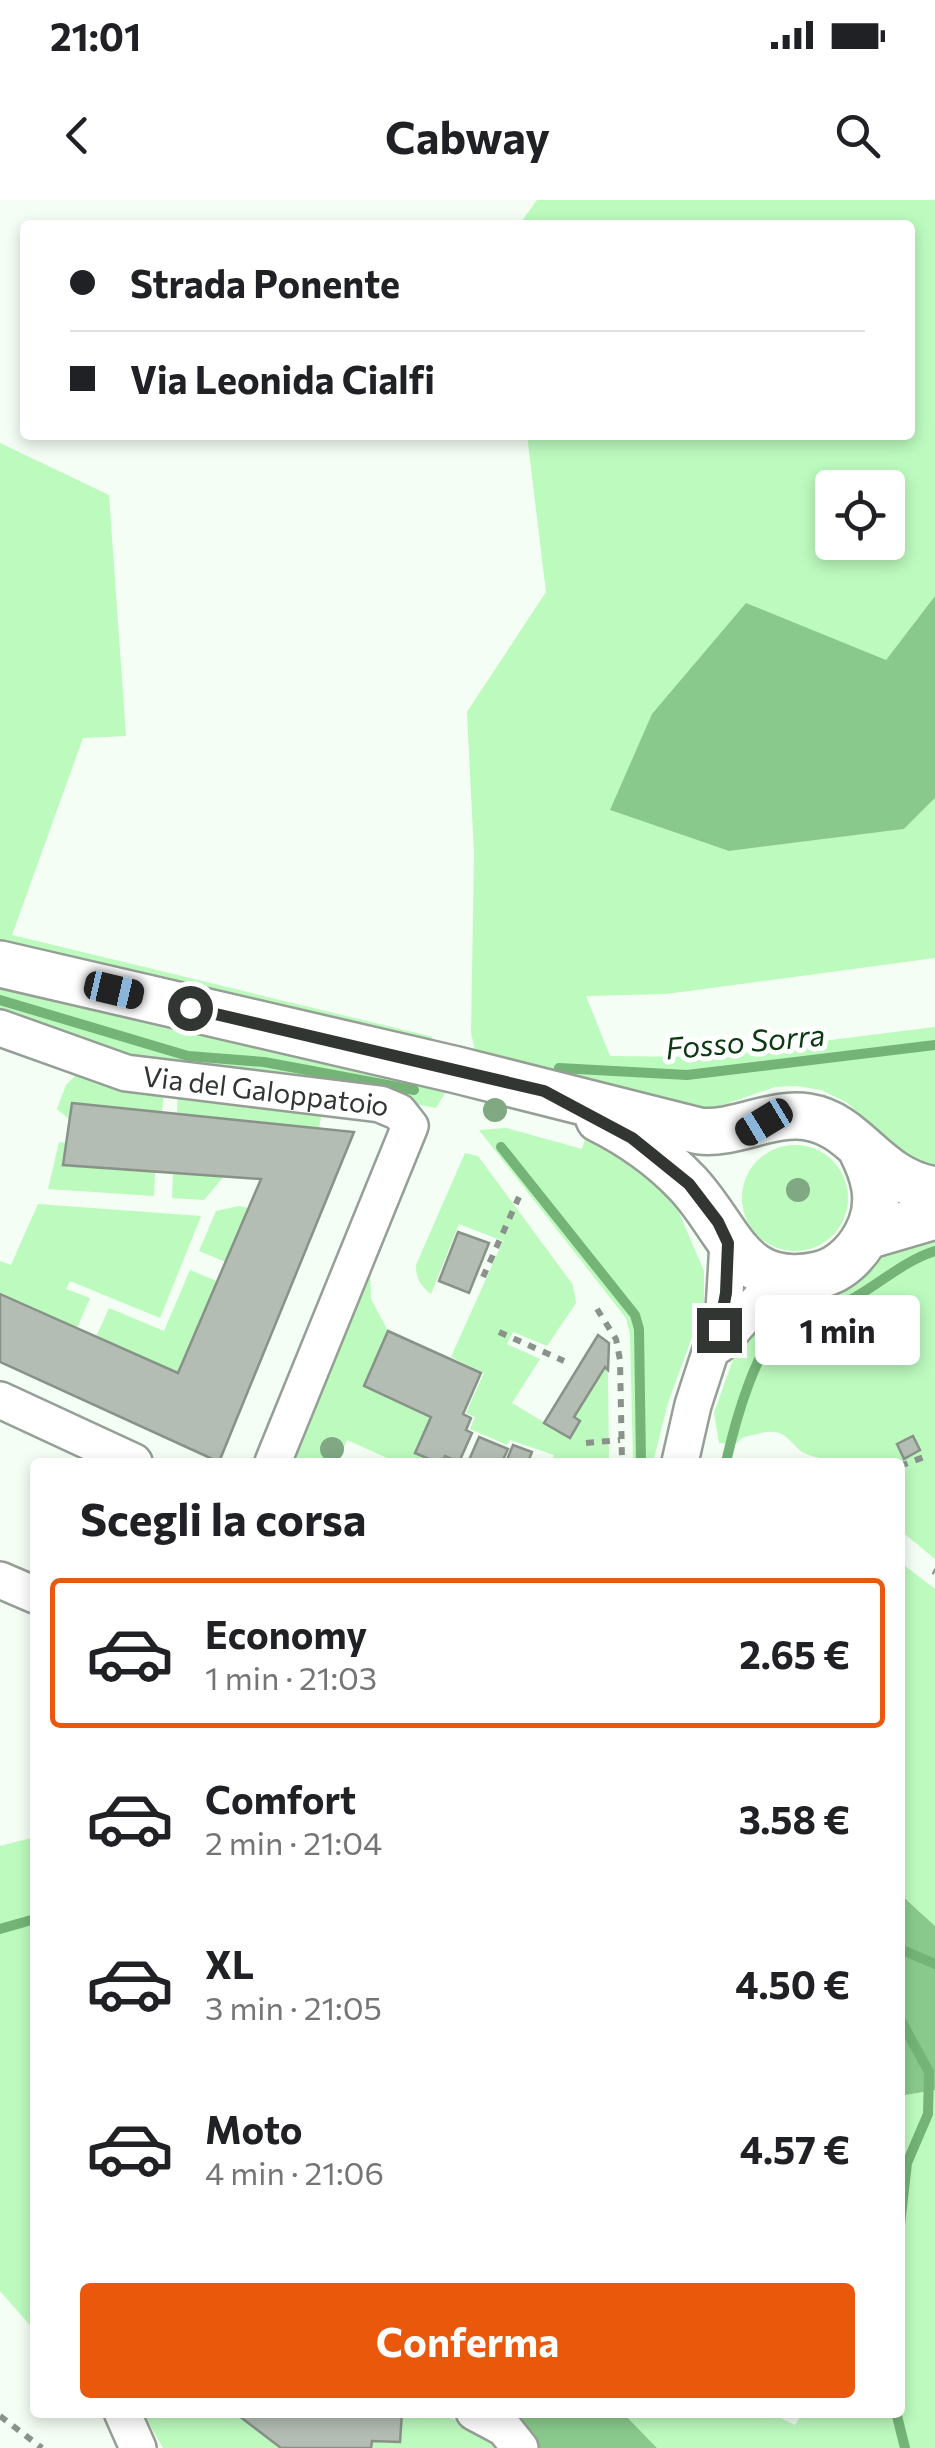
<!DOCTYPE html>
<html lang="it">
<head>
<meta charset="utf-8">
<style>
  :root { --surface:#fff; --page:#f2f2f2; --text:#202124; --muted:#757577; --line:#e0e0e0; --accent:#ea580c }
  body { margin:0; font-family:Commissioner,sans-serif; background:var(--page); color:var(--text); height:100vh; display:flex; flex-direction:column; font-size:38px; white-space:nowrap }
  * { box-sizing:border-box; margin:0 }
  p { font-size:32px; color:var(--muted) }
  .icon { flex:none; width:55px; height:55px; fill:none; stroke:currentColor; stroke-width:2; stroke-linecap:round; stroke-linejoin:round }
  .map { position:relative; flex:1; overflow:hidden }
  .panel { position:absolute; left:30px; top:1258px; width:875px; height:960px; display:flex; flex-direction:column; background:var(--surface); border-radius:10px; box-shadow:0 5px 15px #0003 }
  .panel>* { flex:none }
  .banner { position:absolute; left:20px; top:20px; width:895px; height:220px; border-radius:10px; box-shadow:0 5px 15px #0003; display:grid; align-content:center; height:220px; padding:0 50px; background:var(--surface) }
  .controls { position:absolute; left:815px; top:270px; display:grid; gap:20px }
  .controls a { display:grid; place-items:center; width:90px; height:90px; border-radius:10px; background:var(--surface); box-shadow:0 5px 15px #0003; font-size:50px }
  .end { position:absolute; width:45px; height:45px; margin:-22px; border:12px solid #323632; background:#fff; box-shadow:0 0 0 5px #fff }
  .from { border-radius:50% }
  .bubble { position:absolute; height:70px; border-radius:10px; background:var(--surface); box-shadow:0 5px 15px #0003; font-size:32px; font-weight:700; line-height:70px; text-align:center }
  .car { position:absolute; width:30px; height:60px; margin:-30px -15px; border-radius:12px; box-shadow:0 0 8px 2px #0007; background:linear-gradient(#222 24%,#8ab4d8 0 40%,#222 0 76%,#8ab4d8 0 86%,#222 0) }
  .banner b { display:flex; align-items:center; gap:35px; height:95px; font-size:38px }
  .banner b+b { border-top:2px solid var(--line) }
  .banner i { width:25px; height:25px; background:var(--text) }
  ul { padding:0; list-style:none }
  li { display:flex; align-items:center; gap:30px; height:150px; margin:0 20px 15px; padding:0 30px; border:5px solid transparent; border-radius:10px }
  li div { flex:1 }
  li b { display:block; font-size:38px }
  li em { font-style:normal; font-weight:700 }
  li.selected { border-color:var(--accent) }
  li>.icon { width:90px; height:90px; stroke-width:1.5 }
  h2 { padding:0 50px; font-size:45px; line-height:120px }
  .cta { display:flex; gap:20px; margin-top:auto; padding:20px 50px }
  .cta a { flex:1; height:115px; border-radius:10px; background:var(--accent); color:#fff; font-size:40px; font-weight:700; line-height:115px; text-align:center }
  .status { display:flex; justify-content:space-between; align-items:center; height:70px; padding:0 50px; background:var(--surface); direction:ltr }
  .status svg { height:28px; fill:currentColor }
  header { display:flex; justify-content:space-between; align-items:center; height:130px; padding:0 50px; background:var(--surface); font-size:45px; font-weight:700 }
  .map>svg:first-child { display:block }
  .green { fill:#bcfabe; fill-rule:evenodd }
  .forest { fill:#89ca8c }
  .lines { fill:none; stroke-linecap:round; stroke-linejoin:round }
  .stream { stroke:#74b477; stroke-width:10 }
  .building { fill:#b3bdb3; stroke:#889288; stroke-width:2.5 }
  .minor-casing { stroke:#959f96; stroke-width:40 }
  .major-casing { stroke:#959f96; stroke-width:50 }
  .path { stroke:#8b928b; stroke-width:6; stroke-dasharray:8 8; stroke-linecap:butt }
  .minor { stroke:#fff; stroke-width:35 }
  .major { stroke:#fff; stroke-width:45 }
  .tree { fill:#7fa883 }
  .route { stroke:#323632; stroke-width:12 }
  .labels { text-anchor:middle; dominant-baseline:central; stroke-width:10; stroke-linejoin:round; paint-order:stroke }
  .street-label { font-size:28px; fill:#323632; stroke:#fff }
  .water-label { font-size:30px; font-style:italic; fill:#0b3a12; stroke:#fff }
</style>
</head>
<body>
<div class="status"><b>21:01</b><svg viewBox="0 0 49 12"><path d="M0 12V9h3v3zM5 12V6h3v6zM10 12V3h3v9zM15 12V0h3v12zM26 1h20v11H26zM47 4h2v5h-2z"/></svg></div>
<header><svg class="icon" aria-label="back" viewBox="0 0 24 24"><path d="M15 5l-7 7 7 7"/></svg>Cabway<svg class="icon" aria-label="search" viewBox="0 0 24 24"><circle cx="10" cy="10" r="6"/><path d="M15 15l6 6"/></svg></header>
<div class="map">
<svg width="935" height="2248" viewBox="0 0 935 2248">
  <rect width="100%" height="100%" fill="#f4fef4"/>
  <g class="green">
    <path d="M537,0H935V396L886,460L610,610L729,651L904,629L935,598V758L666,794L586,796L610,856L694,857L935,827V973L891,953L873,925L846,902L821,890L797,886L775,887L708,910L476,855L471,833L474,654L467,512L546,392L527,235H910V25H519ZM832,288H888V342H832Z"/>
    <path d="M0,243L109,295L126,536L83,538L12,735L433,837L428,842L0,746Z"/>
    <path d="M0,787L442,887L445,893L436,908L363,894L168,868L0,814Z"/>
    <path d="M76,875L164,890L162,912L72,903L69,919L57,909L66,885Z"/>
    <path d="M178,892L323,907L319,928L177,913Z"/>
    <path d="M506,928L582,949L585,939L633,966L674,1001L704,1071V1104L668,1203L653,1262H633L630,1134L626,1118L479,930Z"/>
    <path d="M59,942L66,943L64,965L155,972L154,996L48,989Z"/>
    <circle cx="795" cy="998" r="53"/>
    <path d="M465,953L478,956L573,1085L576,1103L547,1146L513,1132L507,1144L540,1159L512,1203L570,1238L574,1217L605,1167L608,1170L609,1262H552L554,1255L510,1240L507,1245L470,1229L475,1217L466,1213L484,1173L451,1157L503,1041L459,1024L431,1094C420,1085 416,1079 416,1065Z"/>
    <path d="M173,973L224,976L204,1000L172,998Z"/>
    <path d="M38,1004L201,1016L160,1118L70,1081L66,1089L90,1098L77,1128L0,1094V1061L11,1065Z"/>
    <path d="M239,1006L248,1008L226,1062L199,1051L216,1011Z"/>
    <path d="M935,1026V1359L900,1330V1262C872,1262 839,1264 812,1256C787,1249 792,1224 757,1234C747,1237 743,1235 736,1244L719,1243L714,1213L740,1140L758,1117L879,1051Z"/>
    <path d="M370,1069L371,1099L388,1131L364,1186L431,1217L415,1253L436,1262H396L347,1240L338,1262H298L293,1260Z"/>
    <path d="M190,1070L217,1081L178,1173L96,1137L109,1108L164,1131Z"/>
    <path d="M900,1362L935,1389V1726L900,1694Z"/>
    <path d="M35,1637V2131L0,2091V1646Z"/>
    <path d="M935,1890V2248H657L623,2213H770L795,2225L803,2213L900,2212V1896Z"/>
    <path d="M402,2212C450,2213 465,2221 504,2248H371L372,2241L400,2242Z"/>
    <path d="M143,2213H234L281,2248H163Z"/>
  </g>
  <g class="forest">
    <path d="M935,396V598L904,629L729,651L610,610L652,514L746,403L886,460Z"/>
    <path d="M900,1694L935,1726V1890L900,1896Z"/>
    <path d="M492,2213H623L657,2248H529Z"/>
  </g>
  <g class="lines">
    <g class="stream">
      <path d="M0,800L188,856L264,862L414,890"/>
      <path d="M559,868L687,875L935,845"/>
      <path d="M501,947L635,1115L639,1129L641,1262"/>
      <path d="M726,1262C734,1227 756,1141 788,1121C806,1109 834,1109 854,1098C882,1082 904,1061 935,1051"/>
      <path d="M0,1729L35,1719"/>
      <path d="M900,1749L935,1764"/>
      <path d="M900,1819L929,1872L928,1914L907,1963L900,2025"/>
      <path d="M896,2212L905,2248"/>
    </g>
  </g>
  <g class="building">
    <path d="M72,903L354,932L219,1262L0,1162V1094L178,1173L261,979L63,965Z"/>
    <path d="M458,1032L489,1043L469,1093L439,1081Z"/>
    <path d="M388,1131L481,1173L463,1214L471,1218L466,1230L472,1233L459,1262L445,1256L442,1262H436L415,1253L431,1217L364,1186Z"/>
    <path d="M598,1135L609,1143L608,1170L605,1167L574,1217L580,1221L570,1238L544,1223Z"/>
    <path d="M913,1236L920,1250L904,1259L897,1244Z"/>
    <path d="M479,1237L508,1249L502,1262L469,1260Z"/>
    <path d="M513,1245L532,1252L528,1262H506Z"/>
    <path d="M234,2212H402L400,2242L372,2241L371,2248H281Z"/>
  </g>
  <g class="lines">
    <defs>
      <g id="minor">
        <path id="s1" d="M0,828L126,873L380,904L399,912L410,926L273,1262"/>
        <path d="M719,1145L761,1098L799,1079"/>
        <path d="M0,1200L134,1262"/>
        <path d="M680,1262L693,1205L724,1110L728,1043"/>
        <path d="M0,1380L35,1395"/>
        <path d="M122,2212L138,2248"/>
        <path d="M474,2212L504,2228L520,2248"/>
      </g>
      <g id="major">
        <path d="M0,764L457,870L699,931C736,935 771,911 808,917C858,925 874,980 935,990"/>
        <path d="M599,919C631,935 661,956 686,982C730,1027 738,1092 818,1075C843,1070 862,1048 871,1025C881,999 874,975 862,951"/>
        <path d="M867,1036L935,1016"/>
      </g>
    </defs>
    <use href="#minor" class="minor-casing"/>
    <use href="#major" class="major-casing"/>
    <g class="path">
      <path d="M483,1077L519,997"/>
      <path d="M597,1109L616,1139L620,1160L622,1262"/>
      <path d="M499,1132L564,1161"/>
      <path d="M586,1243L620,1240"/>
      <path d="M900,1266L924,1257"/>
      <path d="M933,1371L935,1372"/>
      <path d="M0,2216L42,2248"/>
    </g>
    <use href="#minor" class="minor"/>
    <use href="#major" class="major"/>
  </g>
  <g class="tree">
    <circle cx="495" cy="910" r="12"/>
    <circle cx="798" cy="990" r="12"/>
    <circle cx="332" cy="1249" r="12"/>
  </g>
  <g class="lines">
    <path class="route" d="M190,808L544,891L632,938L689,984L718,1022L728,1043L726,1093L719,1130"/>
  </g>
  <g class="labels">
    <g class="street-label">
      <text stroke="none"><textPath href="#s1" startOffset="275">Via del Galoppatoio</textPath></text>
    </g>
    <g class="water-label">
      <text transform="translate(745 840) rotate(-5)">Fosso Sorra</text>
    </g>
  </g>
</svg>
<div class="controls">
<a><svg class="icon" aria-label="locate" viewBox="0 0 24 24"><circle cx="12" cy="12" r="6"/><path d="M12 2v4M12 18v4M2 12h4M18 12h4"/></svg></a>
</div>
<i class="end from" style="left:190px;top:808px"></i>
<i class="end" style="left:719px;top:1130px"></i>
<div class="bubble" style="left:755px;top:1095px;width:165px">1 min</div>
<i class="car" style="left:114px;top:790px;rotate:103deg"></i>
<i class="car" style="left:764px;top:922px;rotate:239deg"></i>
<div class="banner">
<b><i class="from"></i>Strada Ponente</b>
<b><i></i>Via Leonida Cialfi</b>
</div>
<section class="panel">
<h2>Scegli la corsa</h2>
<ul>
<li class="selected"><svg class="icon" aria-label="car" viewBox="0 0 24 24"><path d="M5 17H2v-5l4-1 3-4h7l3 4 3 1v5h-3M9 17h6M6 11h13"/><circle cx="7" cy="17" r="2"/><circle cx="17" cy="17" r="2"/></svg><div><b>Economy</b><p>1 min · 21:03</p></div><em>2.65 €</em></li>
<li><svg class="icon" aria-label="car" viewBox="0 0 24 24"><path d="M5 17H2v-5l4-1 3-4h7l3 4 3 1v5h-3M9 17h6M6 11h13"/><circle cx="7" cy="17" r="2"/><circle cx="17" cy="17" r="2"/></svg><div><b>Comfort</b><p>2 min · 21:04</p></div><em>3.58 €</em></li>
<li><svg class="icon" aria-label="car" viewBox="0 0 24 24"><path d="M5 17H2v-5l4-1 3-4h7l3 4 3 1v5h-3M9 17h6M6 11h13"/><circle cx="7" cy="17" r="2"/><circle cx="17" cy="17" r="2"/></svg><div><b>XL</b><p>3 min · 21:05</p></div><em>4.50 €</em></li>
<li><svg class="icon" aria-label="car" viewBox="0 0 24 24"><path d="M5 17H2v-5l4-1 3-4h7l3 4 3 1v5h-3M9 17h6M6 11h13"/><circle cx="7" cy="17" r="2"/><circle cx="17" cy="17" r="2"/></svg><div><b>Moto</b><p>4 min · 21:06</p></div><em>4.57 €</em></li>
</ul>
<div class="cta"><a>Conferma</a></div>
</section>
</div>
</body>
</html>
